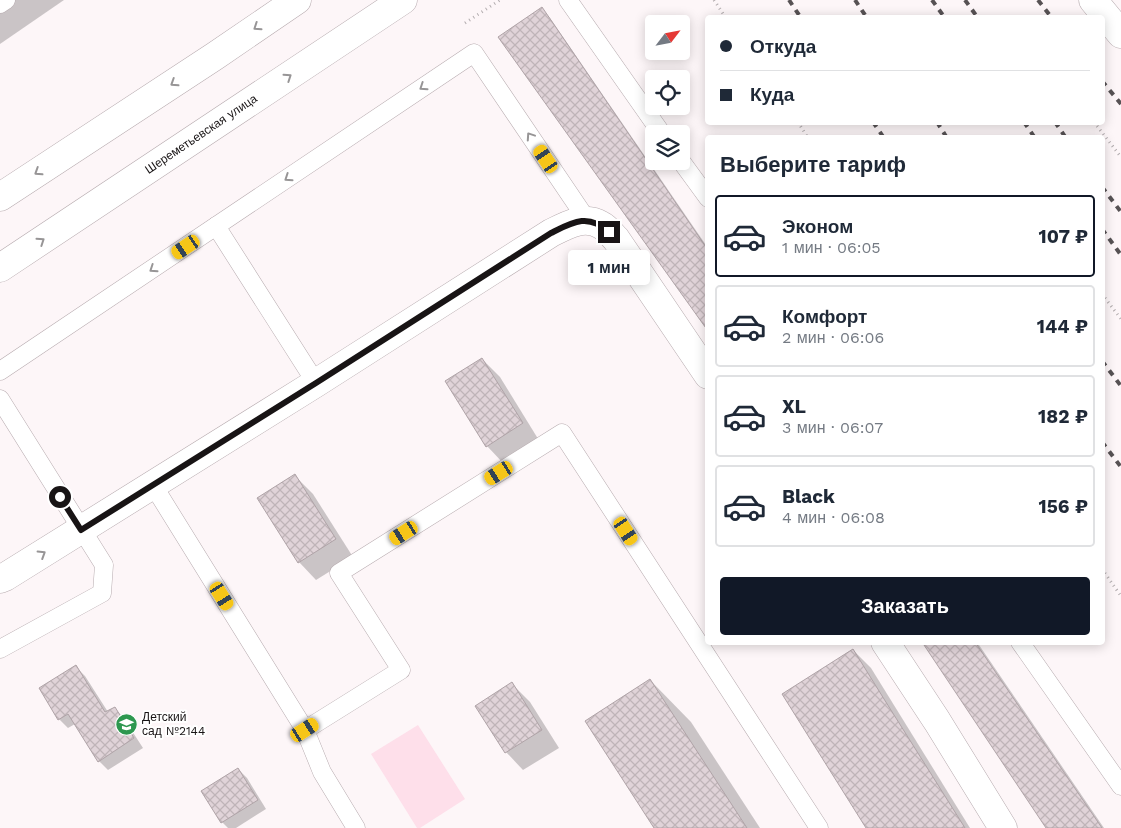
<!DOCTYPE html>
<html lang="ru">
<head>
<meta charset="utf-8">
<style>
  :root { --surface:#fff; --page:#f6f6f7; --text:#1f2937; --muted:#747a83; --line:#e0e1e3; --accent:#111827 }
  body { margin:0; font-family:"Work Sans",sans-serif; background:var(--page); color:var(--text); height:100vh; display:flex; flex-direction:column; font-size:19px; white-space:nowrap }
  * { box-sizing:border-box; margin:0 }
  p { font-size:16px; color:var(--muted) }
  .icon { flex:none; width:28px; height:28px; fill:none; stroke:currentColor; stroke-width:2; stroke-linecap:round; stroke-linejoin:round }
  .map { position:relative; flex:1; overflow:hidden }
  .side { position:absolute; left:705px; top:135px; width:400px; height:510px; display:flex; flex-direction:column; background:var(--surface); border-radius:5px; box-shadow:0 2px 12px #0003 }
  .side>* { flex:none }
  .guide { position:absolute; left:705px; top:15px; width:400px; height:110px; border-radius:5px; box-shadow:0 2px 12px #0003; display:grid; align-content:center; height:110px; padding:0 15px; background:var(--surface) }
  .needle { width:32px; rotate:58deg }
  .tools { position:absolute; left:645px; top:15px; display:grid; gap:10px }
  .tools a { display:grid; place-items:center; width:45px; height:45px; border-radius:5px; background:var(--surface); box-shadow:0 2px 12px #0003; font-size:25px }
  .end { position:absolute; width:22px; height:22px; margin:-11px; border:6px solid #181415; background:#fff; box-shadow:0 0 0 2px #fff }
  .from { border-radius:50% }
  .bubble { position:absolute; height:35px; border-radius:5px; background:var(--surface); box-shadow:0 2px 12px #0003; font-size:16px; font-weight:700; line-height:35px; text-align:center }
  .car { position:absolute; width:15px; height:30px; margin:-15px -8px; border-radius:6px; box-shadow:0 0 4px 1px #0007; background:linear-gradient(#f5c518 24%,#345 0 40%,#f5c518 0 76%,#345 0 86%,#f5c518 0) }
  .guide b { display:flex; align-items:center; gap:18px; height:48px; font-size:19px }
  .guide b+b { border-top:1px solid var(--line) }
  .guide i { width:12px; height:12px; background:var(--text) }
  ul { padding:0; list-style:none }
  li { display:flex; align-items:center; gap:15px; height:82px; margin:0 10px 8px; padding:0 5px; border:2px solid var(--line); border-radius:5px }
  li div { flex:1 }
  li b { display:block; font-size:19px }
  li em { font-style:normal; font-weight:700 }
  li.current { border-color:var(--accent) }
  li>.icon { width:45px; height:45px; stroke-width:1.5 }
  h2 { padding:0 15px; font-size:22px; line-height:60px }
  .primary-button { display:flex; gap:10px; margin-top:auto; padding:10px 15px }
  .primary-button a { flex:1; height:58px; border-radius:5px; background:var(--accent); color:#fff; font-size:20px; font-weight:700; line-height:58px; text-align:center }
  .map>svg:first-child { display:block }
  .green { fill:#fedfea }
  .shadow { fill:#0003 }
  .building { fill:url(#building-cross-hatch); stroke:#afa3a7 }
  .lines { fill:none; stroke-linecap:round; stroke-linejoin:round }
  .lane-casing { stroke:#b7abaf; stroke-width:19 }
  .street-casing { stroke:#b7abaf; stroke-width:29 }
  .secondary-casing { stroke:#b7abaf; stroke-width:29 }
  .path { stroke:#b2acae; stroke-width:3; stroke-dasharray:1 4; stroke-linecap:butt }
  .lane { stroke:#fff; stroke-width:18 }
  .street { stroke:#fff; stroke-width:28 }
  .secondary { stroke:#fff; stroke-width:28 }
  .rail { stroke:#575254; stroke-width:4; stroke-dasharray:6 6; stroke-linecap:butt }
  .oneway { stroke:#979596 }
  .route { stroke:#181415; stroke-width:6 }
  .labels { text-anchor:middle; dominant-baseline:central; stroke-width:4; stroke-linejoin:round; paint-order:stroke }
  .street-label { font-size:12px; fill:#181415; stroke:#fff }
  .poi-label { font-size:12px; fill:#181415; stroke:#fff; text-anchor:start }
</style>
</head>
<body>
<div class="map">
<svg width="1121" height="828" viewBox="0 0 1121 828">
  <defs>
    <pattern id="building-cross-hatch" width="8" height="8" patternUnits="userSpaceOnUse" patternTransform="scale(1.25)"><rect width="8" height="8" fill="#e0d3d8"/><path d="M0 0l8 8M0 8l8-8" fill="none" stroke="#bfb4b8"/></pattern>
  </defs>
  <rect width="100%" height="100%" fill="#fdf6f8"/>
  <path class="green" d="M418,725L465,799L420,828H417L371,754Z"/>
  <g class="shadow">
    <path d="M0,0H64L0,44Z"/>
    <path d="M541,9L550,18L708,248V329Z"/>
    <path d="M482,359L500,377L540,442L504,464L487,446Z"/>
    <path d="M295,476L313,494L353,557L316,580L299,562Z"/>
    <path d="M923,642H977L1104,828H1048Z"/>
    <path d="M853,650L871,668L970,828H867Z"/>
    <path d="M76,667L85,676L108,712L114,708L123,717L143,748L108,770L99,761L75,724L68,728L59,719Z"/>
    <path d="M650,680L691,722L760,828H655Z"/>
    <path d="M512,684L530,702L559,748L523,770L506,752Z"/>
    <path d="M238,769L247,778L266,809L236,828H228L222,822Z"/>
  </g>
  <g class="building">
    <path d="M542,7L708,250V331L498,37Z"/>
    <path d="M482,358L523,423L486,447L445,381Z"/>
    <path d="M295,474L336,539L298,563L257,498Z"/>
    <path d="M922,642H975L1102,828H1046Z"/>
    <path d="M853,649L884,699L965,828H866L812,742L782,694Z"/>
    <path d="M76,665L105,712L115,707L134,738L98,762L68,714L58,720L39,688Z"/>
    <path d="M650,679L747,828H654L585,721Z"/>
    <path d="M512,682L542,730L505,753L475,706Z"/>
    <path d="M238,768L258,800L221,823L201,791Z"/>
  </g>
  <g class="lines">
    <defs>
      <g id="lane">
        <path d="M568,0L662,134"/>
        <path d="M0,4L6,0"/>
        <path d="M681,161L708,198"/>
        <path d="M216,226L316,383"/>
        <path d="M0,371L474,53L587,220"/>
        <path d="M0,399L104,565L102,593L0,649"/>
        <path d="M153,485L305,730L322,772L356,828"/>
        <path d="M1020,642L1121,786"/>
        <path d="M305,730L401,670L339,573L562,433L819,828"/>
      </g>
      <g id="street">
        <path d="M1093,0L1121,34"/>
        <path d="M0,579L5,577L316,383L551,233C567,225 584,215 601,225C607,228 612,235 616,239L708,375"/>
        <path d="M885,642L937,721L1003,828"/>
      </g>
      <g id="secondary">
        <path d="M0,197L215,56L297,0"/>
        <path d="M0,268L403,0"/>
      </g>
    </defs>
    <use href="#lane" class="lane-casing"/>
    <use href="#street" class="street-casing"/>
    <use href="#secondary" class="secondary-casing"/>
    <g class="path">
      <path d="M714,0L726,18"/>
      <path d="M465,23L500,0"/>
      <path d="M798,122L808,138"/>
      <path d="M1094,122L1121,157"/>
      <path d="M1102,294L1121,319"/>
      <path d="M1102,569L1121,596"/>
    </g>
    <use href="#lane" class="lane"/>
    <use href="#street" class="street"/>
    <use href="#secondary" class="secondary"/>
    <g class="rail">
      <path d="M789,0L801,18"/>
      <path d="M855,0L867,18"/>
      <path d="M932,0L945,18"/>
      <path d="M965,0L978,18"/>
      <path d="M1038,0L1052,18"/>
      <path d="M1102,81L1121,104"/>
      <path d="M873,122L884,138"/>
      <path d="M937,122L947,138"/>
      <path d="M1024,122L1035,138"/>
      <path d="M1055,122L1066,138"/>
      <path d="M1102,187L1121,212"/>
      <path d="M1102,229L1121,255"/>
      <path d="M1102,361L1121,386"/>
      <path d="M1102,442L1121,467"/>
    </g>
  </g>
  <defs><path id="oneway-chevron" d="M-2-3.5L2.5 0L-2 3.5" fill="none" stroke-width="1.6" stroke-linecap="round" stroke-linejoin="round" transform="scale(1.25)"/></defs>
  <g class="oneway">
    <use href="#oneway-chevron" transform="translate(257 27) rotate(146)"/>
    <use href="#oneway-chevron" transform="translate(288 77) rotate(-34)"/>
    <use href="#oneway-chevron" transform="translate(174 83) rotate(147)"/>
    <use href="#oneway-chevron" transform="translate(423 87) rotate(146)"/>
    <use href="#oneway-chevron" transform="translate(530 136) rotate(-124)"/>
    <use href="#oneway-chevron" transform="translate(38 172) rotate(147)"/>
    <use href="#oneway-chevron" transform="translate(288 178) rotate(146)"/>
    <use href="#oneway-chevron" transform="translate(41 241) rotate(-34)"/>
    <use href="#oneway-chevron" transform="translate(153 269) rotate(146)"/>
    <use href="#oneway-chevron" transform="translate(42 554) rotate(-32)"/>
  </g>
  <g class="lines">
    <path class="route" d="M60,497L81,530L316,383L551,233C573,222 588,213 609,232"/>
  </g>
  <defs>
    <symbol id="school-disc" viewBox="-11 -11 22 22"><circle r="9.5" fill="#2d974f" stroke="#fff"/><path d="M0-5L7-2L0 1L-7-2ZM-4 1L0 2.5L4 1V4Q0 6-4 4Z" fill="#fff"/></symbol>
  </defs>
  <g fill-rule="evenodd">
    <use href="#school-disc" x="114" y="712" width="25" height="25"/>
  </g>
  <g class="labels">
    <g class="street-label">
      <text transform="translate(201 134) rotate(-34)">Шереметьевская улица</text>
    </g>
    <g class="poi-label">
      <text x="142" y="717">Детский<tspan x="142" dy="14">сад №2144</tspan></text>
    </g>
  </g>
</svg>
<div class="tools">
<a><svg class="needle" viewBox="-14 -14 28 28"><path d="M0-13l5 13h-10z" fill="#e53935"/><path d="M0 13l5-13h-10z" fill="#747a83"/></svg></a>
<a><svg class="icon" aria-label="locate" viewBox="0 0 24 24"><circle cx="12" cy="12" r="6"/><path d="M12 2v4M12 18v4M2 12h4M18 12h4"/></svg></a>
<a><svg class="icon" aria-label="layers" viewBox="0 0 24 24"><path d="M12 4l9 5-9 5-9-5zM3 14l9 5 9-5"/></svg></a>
</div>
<i class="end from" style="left:60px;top:497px"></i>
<i class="end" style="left:609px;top:232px"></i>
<div class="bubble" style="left:568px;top:250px;width:82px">1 мин</div>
<i class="car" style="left:546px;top:159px;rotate:326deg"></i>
<i class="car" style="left:186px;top:247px;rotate:236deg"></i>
<i class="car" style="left:499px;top:473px;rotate:238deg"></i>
<i class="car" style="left:626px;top:531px;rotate:147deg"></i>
<i class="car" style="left:404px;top:533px;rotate:238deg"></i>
<i class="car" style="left:222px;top:596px;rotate:148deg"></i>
<i class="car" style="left:305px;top:730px;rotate:58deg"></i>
<div class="guide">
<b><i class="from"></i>Откуда</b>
<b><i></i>Куда</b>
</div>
<section class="side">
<h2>Выберите тариф</h2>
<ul>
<li class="current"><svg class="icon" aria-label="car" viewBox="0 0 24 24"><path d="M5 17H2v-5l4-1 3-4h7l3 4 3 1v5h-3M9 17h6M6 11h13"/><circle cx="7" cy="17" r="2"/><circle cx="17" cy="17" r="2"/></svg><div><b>Эконом</b><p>1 мин · 06:05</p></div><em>107 ₽</em></li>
<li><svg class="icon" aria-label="car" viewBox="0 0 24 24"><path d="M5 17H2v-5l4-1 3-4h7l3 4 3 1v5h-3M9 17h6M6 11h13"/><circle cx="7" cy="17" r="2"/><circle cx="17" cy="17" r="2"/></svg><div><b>Комфорт</b><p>2 мин · 06:06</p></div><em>144 ₽</em></li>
<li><svg class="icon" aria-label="car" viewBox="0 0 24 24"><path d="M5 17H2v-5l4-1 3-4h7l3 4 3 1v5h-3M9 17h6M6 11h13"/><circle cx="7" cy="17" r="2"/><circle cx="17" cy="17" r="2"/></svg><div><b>XL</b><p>3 мин · 06:07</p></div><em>182 ₽</em></li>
<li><svg class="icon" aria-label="car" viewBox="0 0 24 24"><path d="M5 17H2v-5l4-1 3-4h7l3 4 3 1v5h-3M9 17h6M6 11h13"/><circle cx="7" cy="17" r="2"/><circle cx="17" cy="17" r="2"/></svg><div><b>Black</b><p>4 мин · 06:08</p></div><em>156 ₽</em></li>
</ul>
<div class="primary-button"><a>Заказать</a></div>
</section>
</div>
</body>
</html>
